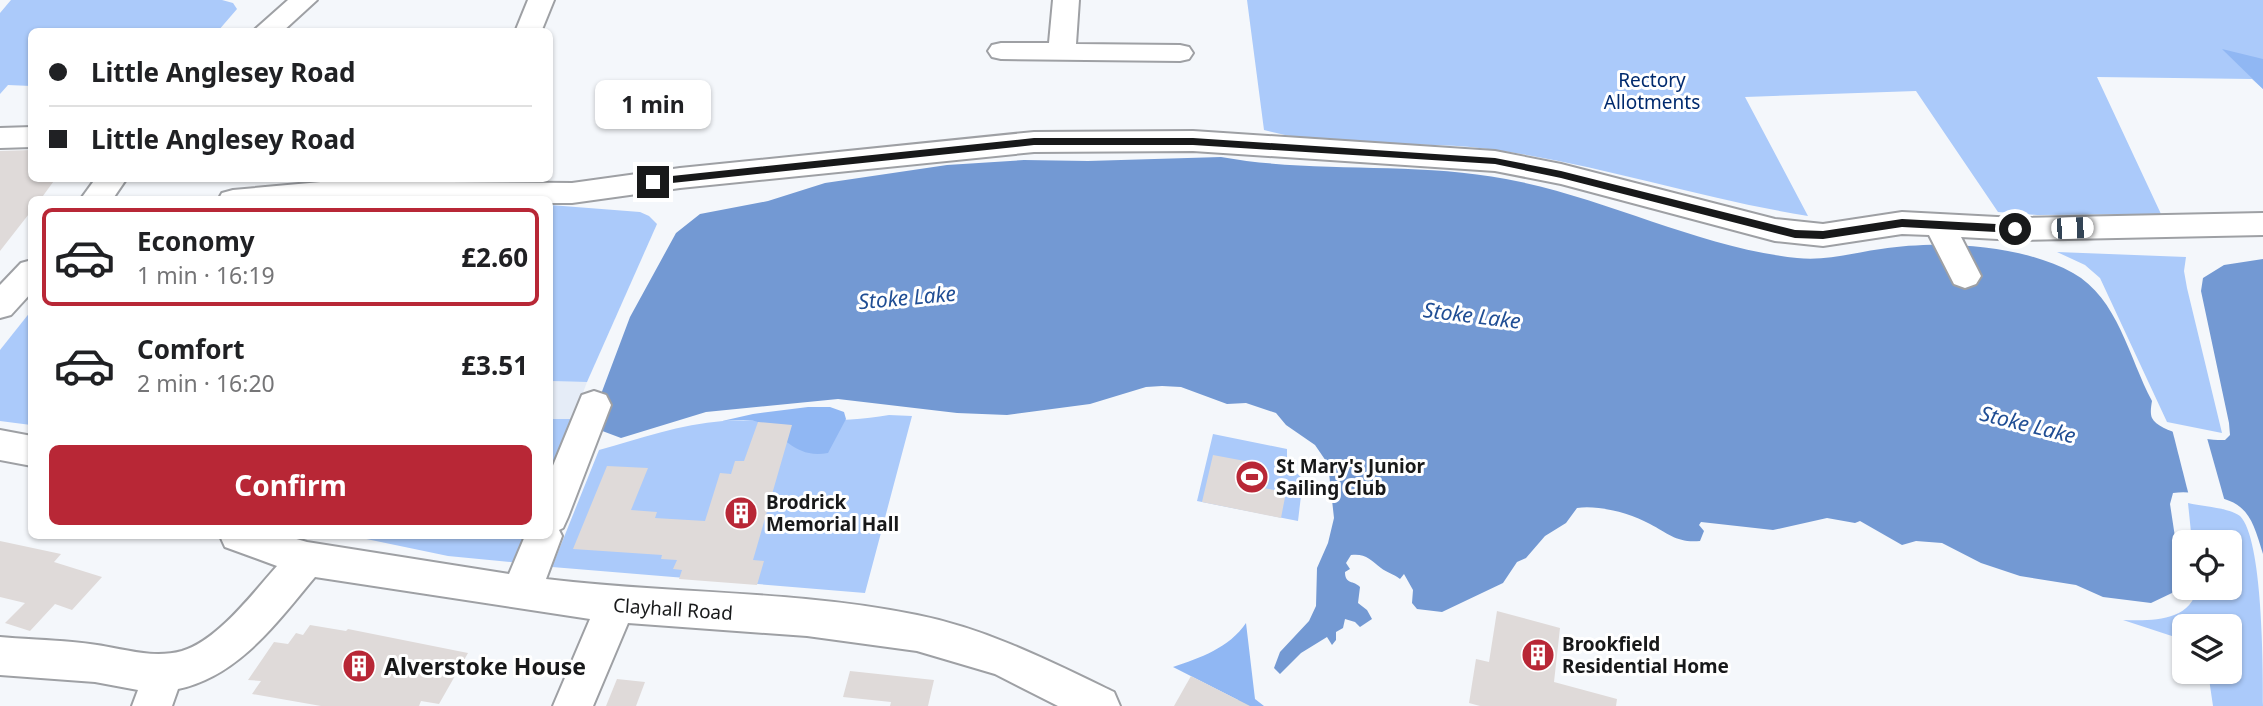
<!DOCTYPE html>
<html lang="en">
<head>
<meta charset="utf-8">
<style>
  :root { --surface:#fff; --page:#f6f6f6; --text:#202124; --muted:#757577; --line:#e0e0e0; --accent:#b82736 }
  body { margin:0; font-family:"Noto Sans",sans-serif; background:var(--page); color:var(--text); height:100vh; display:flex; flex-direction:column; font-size:26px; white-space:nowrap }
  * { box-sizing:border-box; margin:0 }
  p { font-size:23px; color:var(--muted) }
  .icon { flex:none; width:38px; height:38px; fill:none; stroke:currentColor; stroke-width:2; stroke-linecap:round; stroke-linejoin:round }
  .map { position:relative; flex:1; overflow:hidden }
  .sheet { position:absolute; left:28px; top:196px; width:525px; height:343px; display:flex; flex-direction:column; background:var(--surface); border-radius:10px; box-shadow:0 2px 5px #0004 }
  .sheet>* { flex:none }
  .banner { position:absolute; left:28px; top:28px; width:525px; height:154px; border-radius:10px; box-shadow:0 2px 5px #0004; display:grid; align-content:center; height:154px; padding:0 21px; background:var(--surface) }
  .tools { position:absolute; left:2172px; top:530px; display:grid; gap:14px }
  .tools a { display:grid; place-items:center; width:70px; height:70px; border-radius:10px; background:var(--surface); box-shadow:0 2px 5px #0004; font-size:35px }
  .end { position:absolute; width:32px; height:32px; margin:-16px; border:9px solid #18191a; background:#fff; box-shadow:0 0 0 4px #fff }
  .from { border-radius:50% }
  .bubble { position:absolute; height:49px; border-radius:10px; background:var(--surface); box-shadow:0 2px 5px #0004; font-size:23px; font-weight:700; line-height:49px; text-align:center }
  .car { position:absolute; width:21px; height:42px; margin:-21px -10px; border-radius:9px; box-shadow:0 0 5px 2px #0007; background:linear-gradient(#fff 24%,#345 0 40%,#fff 0 76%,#345 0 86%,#fff 0) }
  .banner b { display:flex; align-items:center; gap:24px; height:66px; font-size:26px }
  .banner b+b { border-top:2px solid var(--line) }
  .banner i { width:18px; height:18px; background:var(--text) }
  ul { padding:12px 0 0; list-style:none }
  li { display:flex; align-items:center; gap:21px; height:98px; margin:0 14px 10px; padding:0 7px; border:4px solid transparent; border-radius:10px }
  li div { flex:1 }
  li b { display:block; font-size:26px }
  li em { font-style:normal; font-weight:700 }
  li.active { border-color:var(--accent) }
  li>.icon { width:63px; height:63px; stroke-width:1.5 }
  .primary-button { display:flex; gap:14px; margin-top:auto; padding:14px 21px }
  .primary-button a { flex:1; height:80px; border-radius:10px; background:var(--accent); color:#fff; font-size:28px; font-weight:700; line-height:80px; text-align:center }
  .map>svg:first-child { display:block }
  .built { fill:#e5ecf7 }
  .green { fill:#abcafa }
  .forest { fill:#90b7f3 }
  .water { fill:#7399d3 }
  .pier { fill:#f4f7fb }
  .building { fill:#dfdad9 }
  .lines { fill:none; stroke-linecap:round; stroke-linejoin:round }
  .minor-casing { stroke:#9ea0a4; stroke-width:4 }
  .minor { fill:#fff; fill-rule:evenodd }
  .route { fill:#18191a }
  .labels { text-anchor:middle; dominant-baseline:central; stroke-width:6; stroke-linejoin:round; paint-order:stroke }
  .park-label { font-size:19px; fill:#002a6e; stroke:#fff }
  .poi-label { font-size:19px; font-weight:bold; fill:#18191a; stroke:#fff; text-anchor:start }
  .street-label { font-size:19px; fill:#18191a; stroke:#fff }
  .water-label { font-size:21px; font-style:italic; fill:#204e94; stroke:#fff }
  .near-poi-label { font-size:23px; font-weight:bold; fill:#18191a; stroke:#fff; text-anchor:start }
</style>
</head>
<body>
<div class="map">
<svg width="2263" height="706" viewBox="0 0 2263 706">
  <rect width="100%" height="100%" fill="#f4f7fb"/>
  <path class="built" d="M550,381L587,382L573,419H550Z"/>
  <g class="green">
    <path d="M11,0H222L233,3L237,9L218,31L32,32L31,86L8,85L0,94V13Z"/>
    <path d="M1247,0H2263V89L2252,79L2097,77L2161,214L2037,215L1998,212L1916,91L1745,97L1808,216C1703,199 1601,165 1496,150C1419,139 1340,151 1264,130Z"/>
    <path d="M550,205L640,212L649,216L657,224L587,382L550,381Z"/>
    <path d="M2057,252L2186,257L2184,271L2187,288L2222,433L2167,422L2100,278L2085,265Z"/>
    <path d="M31,311V425L0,421V350Z"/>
    <path d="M889,415L912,416L865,593L552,567L599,450C639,439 681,424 723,421C778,418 835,425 889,415Z"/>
    <path d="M550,419H573L550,488Z"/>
    <path d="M1213,434L1287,449V464L1303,479L1298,521L1197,501Z"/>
    <path d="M2188,503C2204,507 2227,507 2240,516C2263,539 2263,667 2263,706H2213L2208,672H2230V626H2184V640L2123,620C2150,621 2191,622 2197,588H2230V542H2192Z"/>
    <path d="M352,536H532L521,563L448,556Z"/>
  </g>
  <g class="forest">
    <path d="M2222,49L2263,59V89Z"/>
    <path d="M808,407H830L844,412L846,419L828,453C795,459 785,436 760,423C751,418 732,421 722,421L753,414Z"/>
    <path d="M1246,623L1255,699L1264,706H1235L1238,700L1173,667C1200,658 1229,648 1246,623Z"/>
  </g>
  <path class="water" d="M1221,157C1315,174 1412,161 1506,179C1605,197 1697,247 1797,258C1827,261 1852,253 1881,249C1938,240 2021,244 2073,273C2118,298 2129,358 2152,401C2151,407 2150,413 2152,418C2160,434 2209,441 2225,440L2230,435L2229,423L2201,291L2203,278L2224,265L2263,259V554C2252,518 2248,501 2207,495C2195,493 2185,491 2173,493L2170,504L2180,570L2172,593L2151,603L2103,597L2076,585L2020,576L1981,563L1942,543L1916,541L1902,545L1860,521L1855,523L1827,518L1773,530L1701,522L1699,525L1704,531L1700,541C1677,543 1669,534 1650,524C1630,513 1599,505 1577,508L1566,523L1545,536L1526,558L1517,562L1503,583L1442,612L1417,609L1412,603L1413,590L1404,574L1400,579C1394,574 1386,572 1381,568C1371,560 1365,553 1351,555L1346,563L1350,569L1345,572C1345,585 1354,580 1360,587L1358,603L1367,610L1372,619L1360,627L1355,622L1345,619L1343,628L1336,632V640L1332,645L1327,637L1301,653L1280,674L1274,668L1280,652L1309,621L1316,606L1317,568L1328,543L1334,518L1328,464L1315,445L1286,425L1276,413L1246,403L1227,404L1181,387L1162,386L1146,387L1090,404L1007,415L957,413L838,399L706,412L621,438L589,426L630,317L676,233L700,214L768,201L825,183L947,165L1024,160L1088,161Z"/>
  <path class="pier" d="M2172,429L2207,438L2225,502L2189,496Z"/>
  <g class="building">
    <path d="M32,150V178H56L40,200H32V210L0,251V151Z"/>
    <path d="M758,422L792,425L753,560L764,561L757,585L679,579L682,570L673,569L677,560L661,559L662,555L573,549L607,466L648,468L631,510L657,512L655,518L705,521L720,473L731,474L735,461H744Z"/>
    <path d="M1213,455L1245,461L1240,484L1286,492L1281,518L1202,502Z"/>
    <path d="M0,541L61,554L54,562L102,577L72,610L55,604L30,631L5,623L25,603L0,597Z"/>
    <path d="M1497,611L1560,628L1554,682L1617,699L1616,706H1480L1469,703L1476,659L1489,662Z"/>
    <path d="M310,625L346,631L348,629L468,653L439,704L421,701L419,706H321L252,694L261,681L248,680L274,642L288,644L296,633L303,635Z"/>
    <path d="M850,671L934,680L928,706H890L891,702L843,697Z"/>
    <path d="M1191,676L1250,706H1174Z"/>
    <path d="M617,679L645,682L636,706H606Z"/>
  </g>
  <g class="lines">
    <defs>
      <g id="minor">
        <path d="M288,0H317L282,32H252Z"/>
        <path d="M528,0H554L541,32H515Z"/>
        <path d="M1053,0H1079L1076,44L1180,45L1189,47L1193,53L1189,59L1180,61L1001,59L992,57L988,51L992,45L1001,43H1049Z"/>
        <path d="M32,127V147L0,148V128Z"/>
        <path d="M1193,131L1495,151L1561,164L1775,219L1823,224L1902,212L2016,218L2263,213V235L2016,240L1961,237L1981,276L1976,284L1965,288L1954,284L1929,235L1902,234L1823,246L1775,241L1561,184L1495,171L1193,151L1034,152L680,188L572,203H550V200H218L222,193L233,190L332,181L572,183L680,168L1034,132Z"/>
        <path d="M96,178H127L112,200H80Z"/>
        <path d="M32,260V292L11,315L0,318V285L21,263Z"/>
        <path d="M594,391L606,395L611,405L568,517L563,528L559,530L562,536L546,579C668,594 795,590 917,615C987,629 1050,661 1114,692L1120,706H1058L995,674L917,651L807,636L628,623L593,706H553L590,619L315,577C278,621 239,676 178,689L172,706H132L138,690L95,682L0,675V637C32,640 65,640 97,645C125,649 153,659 182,651C218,640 253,593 277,566L225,547L220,536H286L307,542L509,574L525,536H550V473L582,395Z"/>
        <path d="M0,430L32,436V466L0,460Z"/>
      </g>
    </defs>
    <use href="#minor" class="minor-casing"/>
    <use href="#minor" class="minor"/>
  </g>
  <path class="route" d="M1034,138H1193L1495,158L1561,171L1795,230L1823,231L1902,219L2015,225L2021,229L2015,233L1902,227L1823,239L1795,238L1561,178L1495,164L1193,145H1034L653,185L648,182L653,178Z"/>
  <defs>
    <symbol id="stadium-disc" viewBox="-11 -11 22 22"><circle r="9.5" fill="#b82736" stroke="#fff"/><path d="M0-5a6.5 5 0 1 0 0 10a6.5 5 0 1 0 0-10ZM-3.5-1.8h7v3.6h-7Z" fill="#fff"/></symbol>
    <symbol id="building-disc" viewBox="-11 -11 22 22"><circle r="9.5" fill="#b82736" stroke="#fff"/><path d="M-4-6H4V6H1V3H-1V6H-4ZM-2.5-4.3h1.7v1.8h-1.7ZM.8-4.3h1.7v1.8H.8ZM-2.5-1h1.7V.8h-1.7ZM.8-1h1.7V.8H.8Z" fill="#fff"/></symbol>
  </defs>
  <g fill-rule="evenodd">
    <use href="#stadium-disc" x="1233" y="458" width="38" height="38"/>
    <use href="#building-disc" x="722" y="494" width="38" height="38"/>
    <use href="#building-disc" x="1519" y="636" width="38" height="38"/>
    <use href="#building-disc" x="340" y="647" width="38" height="38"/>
  </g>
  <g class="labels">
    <g class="park-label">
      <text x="1652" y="80">Rectory<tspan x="1652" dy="22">Allotments</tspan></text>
    </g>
    <g class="poi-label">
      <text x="1276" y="466">St Mary's Junior<tspan x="1276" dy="22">Sailing Club</tspan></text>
      <text x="766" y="502">Brodrick<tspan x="766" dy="22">Memorial Hall</tspan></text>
      <text x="1562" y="644">Brookfield<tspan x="1562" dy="22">Residential Home</tspan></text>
    </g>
    <g class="street-label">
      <text transform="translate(673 609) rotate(4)">Clayhall Road</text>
    </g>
    <g class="water-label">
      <text transform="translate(907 297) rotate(-5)">Stoke Lake</text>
      <text transform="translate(1472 315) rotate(7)">Stoke Lake</text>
      <text transform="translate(2028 424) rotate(14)">Stoke Lake</text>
    </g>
    <g class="near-poi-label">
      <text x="384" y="666">Alverstoke House</text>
    </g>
  </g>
</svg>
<div class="tools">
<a><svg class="icon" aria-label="locate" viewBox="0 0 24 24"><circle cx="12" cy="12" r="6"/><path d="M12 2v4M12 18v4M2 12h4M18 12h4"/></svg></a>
<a><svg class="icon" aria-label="layers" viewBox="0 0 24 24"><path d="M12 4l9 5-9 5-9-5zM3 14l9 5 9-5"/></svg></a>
</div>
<i class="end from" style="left:2015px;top:229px"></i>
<i class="end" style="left:653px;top:182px"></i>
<div class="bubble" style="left:595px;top:80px;width:116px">1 min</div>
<i class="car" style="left:2072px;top:228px;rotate:88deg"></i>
<div class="banner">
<b><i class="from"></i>Little Anglesey Road</b>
<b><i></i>Little Anglesey Road</b>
</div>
<section class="sheet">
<ul>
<li class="active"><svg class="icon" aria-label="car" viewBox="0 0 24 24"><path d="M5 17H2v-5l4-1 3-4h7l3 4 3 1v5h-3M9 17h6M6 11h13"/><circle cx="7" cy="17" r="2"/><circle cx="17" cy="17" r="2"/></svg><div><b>Economy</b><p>1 min · 16:19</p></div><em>£2.60</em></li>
<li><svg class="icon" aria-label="car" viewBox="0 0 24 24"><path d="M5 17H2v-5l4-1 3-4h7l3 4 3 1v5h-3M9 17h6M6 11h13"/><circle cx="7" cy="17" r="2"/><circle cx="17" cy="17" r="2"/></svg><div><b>Comfort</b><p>2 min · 16:20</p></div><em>£3.51</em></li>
</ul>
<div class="primary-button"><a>Confirm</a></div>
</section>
</div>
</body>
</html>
